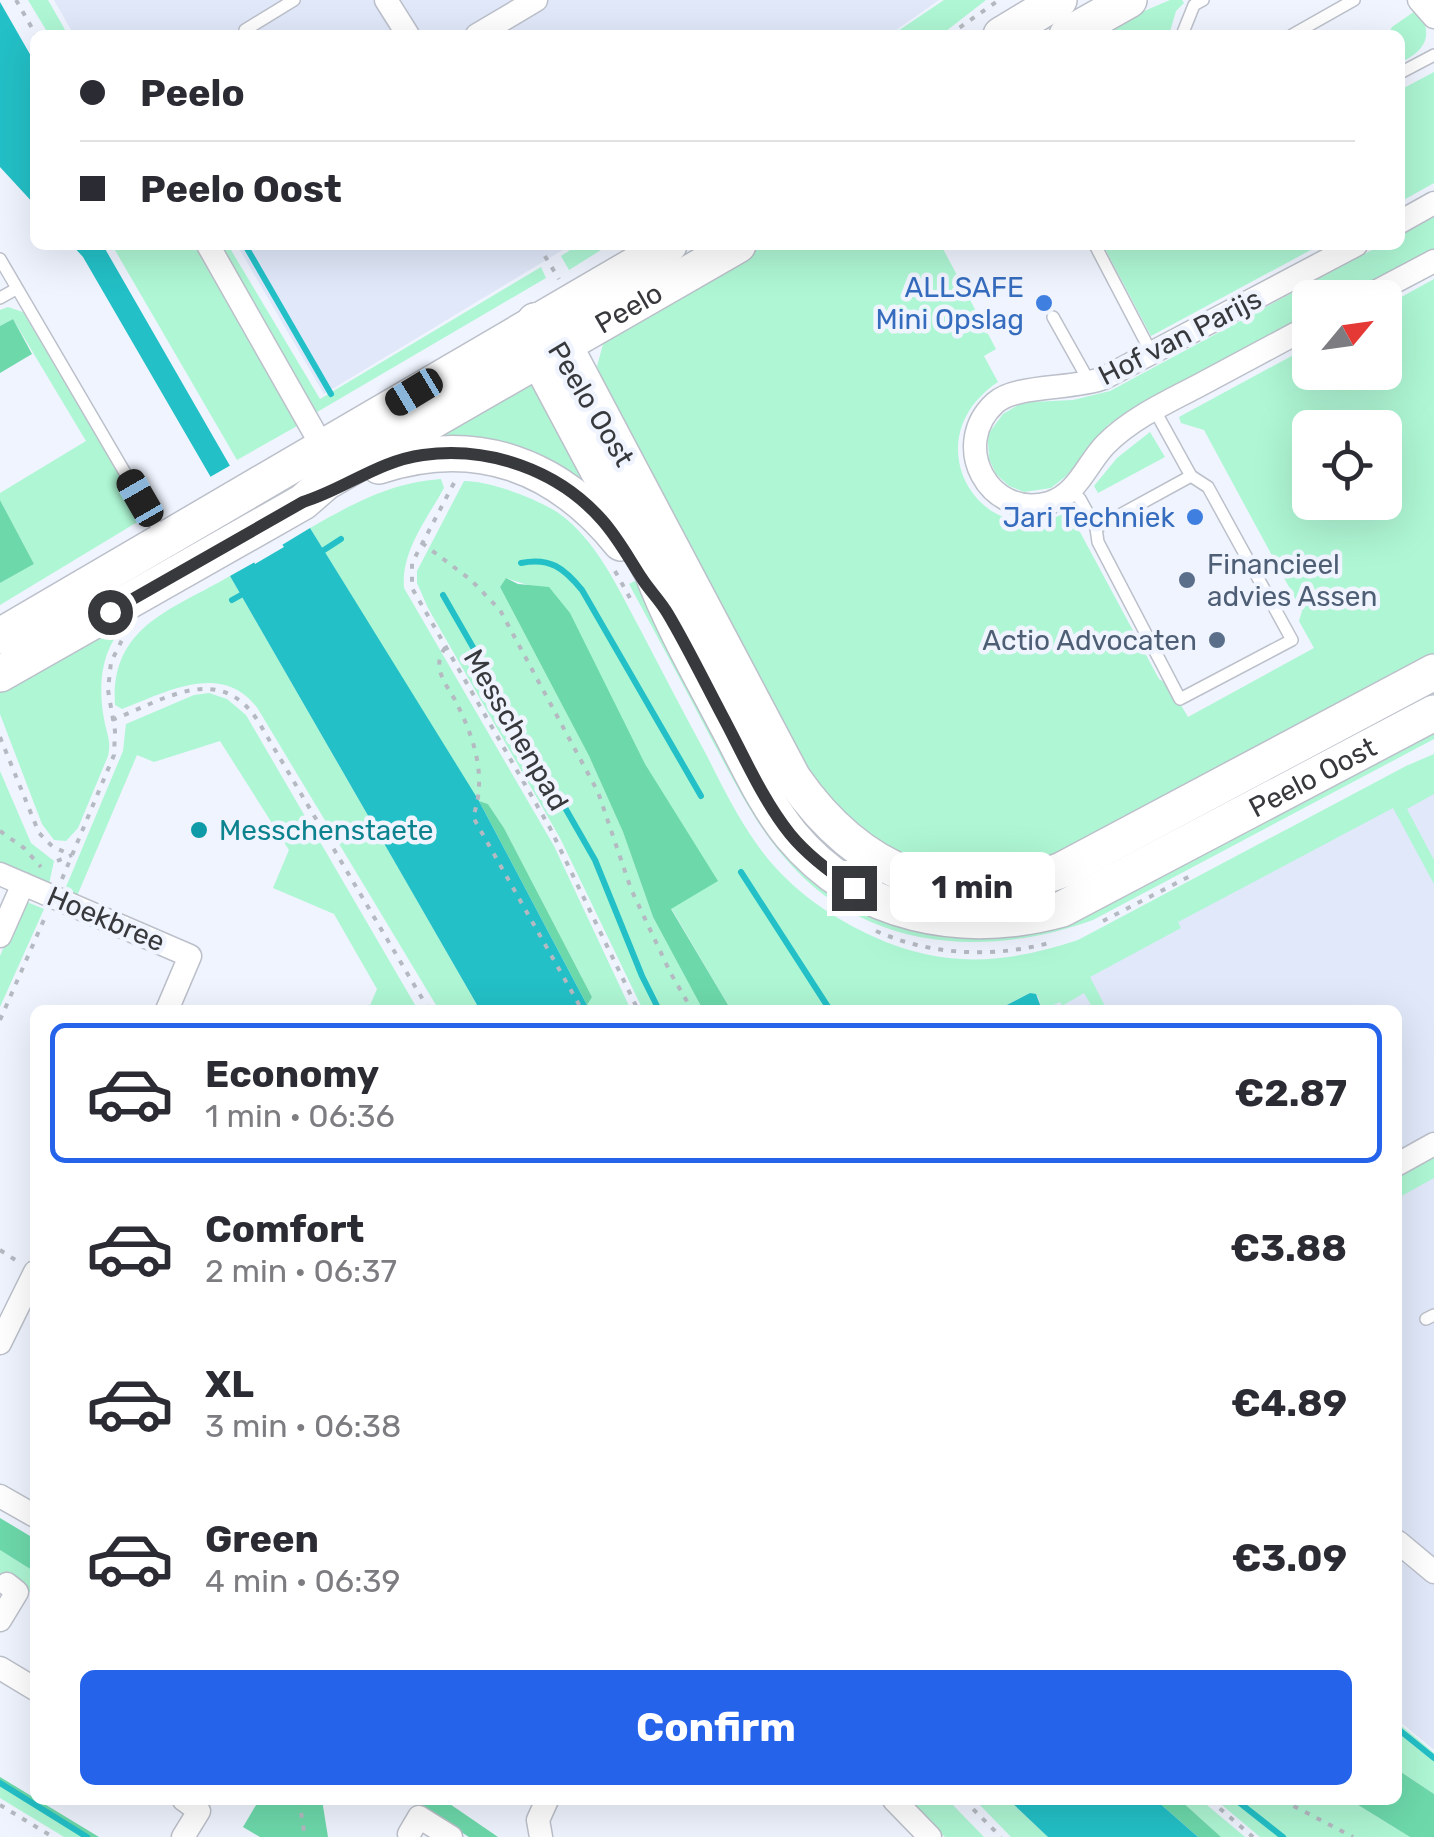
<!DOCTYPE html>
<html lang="en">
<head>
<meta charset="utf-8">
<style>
  :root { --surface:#fff; --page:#f7f7f7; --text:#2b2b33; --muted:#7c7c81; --line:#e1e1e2; --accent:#2563eb }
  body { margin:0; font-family:Rubik,sans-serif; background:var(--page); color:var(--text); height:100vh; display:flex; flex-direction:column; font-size:38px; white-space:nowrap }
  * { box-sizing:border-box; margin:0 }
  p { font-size:32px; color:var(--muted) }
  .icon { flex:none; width:55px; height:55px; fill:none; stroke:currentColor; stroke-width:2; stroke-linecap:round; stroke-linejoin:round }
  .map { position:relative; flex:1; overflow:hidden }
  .side { position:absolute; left:30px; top:1005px; width:1372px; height:800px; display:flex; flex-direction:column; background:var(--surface); border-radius:15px; box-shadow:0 10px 40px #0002 }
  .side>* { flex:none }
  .guide { position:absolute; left:30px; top:30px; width:1375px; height:220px; border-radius:15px; box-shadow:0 10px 40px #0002; display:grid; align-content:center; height:220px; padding:0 50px; background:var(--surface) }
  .needle { width:65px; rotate:61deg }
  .controls { position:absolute; left:1292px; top:280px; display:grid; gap:20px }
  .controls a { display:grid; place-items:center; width:110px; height:110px; border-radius:15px; background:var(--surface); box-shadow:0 10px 40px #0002; font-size:50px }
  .end { position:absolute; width:45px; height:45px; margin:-22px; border:12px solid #38393d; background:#fff; box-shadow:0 0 0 5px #fff }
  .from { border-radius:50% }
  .bubble { position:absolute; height:70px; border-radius:15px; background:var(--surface); box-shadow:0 10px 40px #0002; font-size:32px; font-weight:700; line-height:70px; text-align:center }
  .car { position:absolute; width:30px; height:60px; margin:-30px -15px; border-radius:12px; box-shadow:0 0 8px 2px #0007; background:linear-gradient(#222 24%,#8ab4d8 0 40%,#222 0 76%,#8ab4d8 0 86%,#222 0) }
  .guide b { display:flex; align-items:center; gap:35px; height:95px; font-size:38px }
  .guide b+b { border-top:2px solid var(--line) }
  .guide i { width:25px; height:25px; background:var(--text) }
  ul { padding:18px 0 0; list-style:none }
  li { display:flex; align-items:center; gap:30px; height:140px; margin:0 20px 15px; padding:0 30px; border:5px solid transparent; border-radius:15px }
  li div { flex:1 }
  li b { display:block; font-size:38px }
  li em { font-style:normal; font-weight:700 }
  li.on { border-color:var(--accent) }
  li>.icon { width:90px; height:90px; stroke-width:1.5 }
  .action { display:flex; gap:20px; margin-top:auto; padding:20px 50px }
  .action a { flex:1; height:115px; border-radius:15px; background:var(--accent); color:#fff; font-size:40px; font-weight:700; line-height:115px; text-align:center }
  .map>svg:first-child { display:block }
  .built { fill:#e0e8f9 }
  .green { fill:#aef6d4; fill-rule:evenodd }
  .forest { fill:#6dd9ab }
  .water { fill:#23c0c7 }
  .pier { fill:#eff4fe }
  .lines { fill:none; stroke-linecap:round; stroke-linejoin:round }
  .stream { stroke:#23c0c7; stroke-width:6 }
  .service-casing { stroke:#bcc0ca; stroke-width:14 }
  .minor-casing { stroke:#bcc0ca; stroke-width:25 }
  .primary-casing { stroke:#bcc0ca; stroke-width:38 }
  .path { stroke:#b5b9c1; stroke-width:4; stroke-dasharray:5 8; stroke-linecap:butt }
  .service { stroke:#fff; stroke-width:11 }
  .minor { stroke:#fff; stroke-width:22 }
  .primary { stroke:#fff; stroke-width:35 }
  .route { stroke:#38393d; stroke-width:12 }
  .shop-dot { fill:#3f7fe0; stroke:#eff4fe; stroke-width:4 }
  .service-dot { fill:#5c6f8a; stroke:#eff4fe; stroke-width:4 }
  .culture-dot { fill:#0f9aa8; stroke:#eff4fe; stroke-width:4 }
  .labels { text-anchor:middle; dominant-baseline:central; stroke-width:9; stroke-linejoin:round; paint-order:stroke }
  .shop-label { font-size:28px; fill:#366cbe; stroke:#eff4fe; text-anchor:end }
  .street-label { font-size:28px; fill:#38393d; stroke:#eff4fe }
  .service-label { font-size:28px; fill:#4e5e75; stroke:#eff4fe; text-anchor:start }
  .culture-label { font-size:28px; fill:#0d838f; stroke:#eff4fe; text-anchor:start }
</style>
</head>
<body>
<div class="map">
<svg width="1434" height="1837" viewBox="0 0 1434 1837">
  <rect width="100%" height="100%" fill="#eff4fe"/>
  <g class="built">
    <path d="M54,0H939L889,35H74Z"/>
    <path d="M237,245H571L324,394Z"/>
    <path d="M1434,770V1750L1398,1720V1010H1006Z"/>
  </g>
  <g class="green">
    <path d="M28,0H48L68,35H49Z"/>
    <path d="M944,0H986L941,35H892Z"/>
    <path d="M1170,0H1182L1184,3L1176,11L1169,35H1088Z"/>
    <path d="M1418,9C1434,36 1426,50 1400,63V35H1388L1392,27Z"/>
    <path d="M1434,72V183L1400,202V90Z"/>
    <path d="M1434,217V252L1348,297L1310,298V317L1109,424L1066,476L1051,488L1024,492L1009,486L996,474L989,459L988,441L989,433L1003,414L1018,405L1031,402L1073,400L1110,391L1381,245H1400V235Z"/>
    <path d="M112,245H194L297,426L237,460Z"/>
    <path d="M217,245H228L320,399L541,267L546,278L312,415Z"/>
    <path d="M578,245H609L569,270L561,256Z"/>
    <path d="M754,245H941L996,349L984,356L998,382C908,442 986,563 1074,508L1073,519L1159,679L1169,685L1188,717L1314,648L1299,621L1302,611L1204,430L1181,423L1179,417L1310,346V372H1385V306L1434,279V663L1055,866L922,873L821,808L602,380L597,366L605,337ZM1310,428H1385V502H1310Z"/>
    <path d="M1103,245H1320L1151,336Z"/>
    <path d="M8,307L23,312L135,501L139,521L0,605V583L34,564L0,500V493L86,441L13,319L0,326V310Z"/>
    <path d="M536,368L609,503L404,445Z"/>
    <path d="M1150,432L1165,457L1098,493L1094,486L1117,458Z"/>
    <path d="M441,479L444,488C427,519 401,551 404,588L554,846L631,1010H623L620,1006L614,1010H580L592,997L504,828L488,804L476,800L310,528C354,503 390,483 441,479Z"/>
    <path d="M464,481C490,481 535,498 557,512C596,539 618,588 640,629C662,671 684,714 707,756C724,790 741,824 764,854C792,890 831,917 872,936C943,969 1006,964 1078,940L1406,766L1434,754V794L1407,809L1434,860V884L1393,808L1178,922L1181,928L1090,977L1107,1010H1094L1084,993L1062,1006L1060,1002L1042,1010L1038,996L1030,993L997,1010H731L671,908L717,881L531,586L506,578L500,587L589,756L623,832L653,917L703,1010H643L560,838L428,608L417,583V571Z"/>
    <path d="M230,576L480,1010H439L258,709C223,660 166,692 122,709L115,705C110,626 172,610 230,576Z"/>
    <path d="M637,580L768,823L978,936L1434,731V739L1093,920C985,959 863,951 784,857C754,822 734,781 712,740C685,688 657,636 629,584Z"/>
    <path d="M132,619C100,644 97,687 105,724C108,737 111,743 108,756L78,828L66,841L54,840L42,824L0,714V691Z"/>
    <path d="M209,693L227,699L246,715L418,1010H368L377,989L334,914L273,888L289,850L220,741L154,762L137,755L77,896L68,892L66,887L123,751L126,724L194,695Z"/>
    <path d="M0,771L31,843L54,861L49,884L0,864Z"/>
    <path d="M27,902L44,909L0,1007V956L21,907Z"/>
    <path d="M1434,1156V1178L1398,1198V1175Z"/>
    <path d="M0,1550L35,1572V1595L0,1573Z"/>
    <path d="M1398,1723L1434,1753V1794L1398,1770Z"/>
    <path d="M0,1783L87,1837H64L0,1798Z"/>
    <path d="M907,1800H948L984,1837H945Z"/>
    <path d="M975,1800H1009L1048,1837H1011Z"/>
    <path d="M1180,1800H1201L1245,1837H1221Z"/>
    <path d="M1216,1800H1350L1410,1837H1260Z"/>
  </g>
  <g class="forest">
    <path d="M13,319L32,354L0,373V326Z"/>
    <path d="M0,500L34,564L0,583Z"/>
    <path d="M506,578L518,584L549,587L570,613L645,764L718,881L671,909L731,1010H703L653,917L623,832L589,756L500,587Z"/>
    <path d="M479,801L488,804L504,828L592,997L587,1005Z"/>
    <path d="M0,1518L35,1539V1572L0,1550Z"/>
    <path d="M1398,1770L1434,1794V1837H1410L1350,1800H1398Z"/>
    <path d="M0,1777L99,1837H87L0,1783Z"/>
    <path d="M259,1800H322L328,1837H260L243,1827Z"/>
    <path d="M421,1800H444L498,1837H469L423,1808Z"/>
    <path d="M1156,1800H1180L1221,1837H1198Z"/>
  </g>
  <g class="water">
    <path d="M0,2L35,63V205L0,167Z"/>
    <path d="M72,245H107L104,247L260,518L282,545L310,528L479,801L587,1005L580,1010H480L230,576L255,562L242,531L83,257Z"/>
    <path d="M1030,993L1036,994L1042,1010H997Z"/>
    <path d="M1009,1800H1156L1198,1837H1048Z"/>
  </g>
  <path class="pier" d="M231,465L262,517L284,547L255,564L241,531L210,477Z"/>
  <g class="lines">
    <g class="stream">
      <path d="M245,245L331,394"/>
      <path d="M324,550L341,539"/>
      <path d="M521,563C550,557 564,568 582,590L701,796"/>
      <path d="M443,595L595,860L642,976L659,1010"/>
      <path d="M232,600L241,595"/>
      <path d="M741,872L830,1010"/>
      <path d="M1398,1729L1434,1758"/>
      <path d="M0,1783L87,1837"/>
      <path d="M1236,1800L1283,1837"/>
    </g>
    <defs>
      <g id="service">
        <path d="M245,30L294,0"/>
        <path d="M1182,35L1194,5L1203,0"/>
        <path d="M1292,35L1354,0"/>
        <path d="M1400,73L1434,55"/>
        <path d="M1095,245L1152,354"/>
        <path d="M0,259L162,536"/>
        <path d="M0,298L16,289"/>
        <path d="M1053,317L1090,383"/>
        <path d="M1071,490L1080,499L1096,528L1191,476L1154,409"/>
        <path d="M1096,528L1098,542L1180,699L1292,640L1208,487L1191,476"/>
        <path d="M1426,1319L1434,1315"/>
      </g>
      <g id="minor">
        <path d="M386,0L408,35"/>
        <path d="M1419,0L1434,17"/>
        <path d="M477,35L536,0"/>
        <path d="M1400,222L1434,203"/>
        <path d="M208,245L322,446"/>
        <path d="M1364,298L1434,261"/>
        <path d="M1310,326C1272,346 1234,367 1196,387C1165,403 1131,419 1106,444C1087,463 1078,494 1049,503C989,520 949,445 995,403C1016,384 1072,390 1104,378L1356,245"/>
        <path d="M0,874L190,956L167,1010"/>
        <path d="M0,936L23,884"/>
        <path d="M1398,1164L1434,1144"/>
        <path d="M0,1343L35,1272"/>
        <path d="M0,1496L35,1516"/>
        <path d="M1398,1542L1434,1572"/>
        <path d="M0,1620L17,1592L7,1584"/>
        <path d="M0,1668L35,1689"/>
        <path d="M894,1800L930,1837"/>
        <path d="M409,1834L419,1817L451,1837"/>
        <path d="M183,1837L199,1811L184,1800"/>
        <path d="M541,1837L538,1820L547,1800"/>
      </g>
      <g id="primary">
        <path d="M1001,35L1059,0"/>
        <path d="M1067,35L1129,0"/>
        <path id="s1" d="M535,321L539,360L652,572C672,625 700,673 726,723C746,760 764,802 791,835C859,917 963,936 1062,909L1434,713"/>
        <path d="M535,321L564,345L793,778C859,873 950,913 1062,870L1434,672"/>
        <path d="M379,466C476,434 558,465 621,543"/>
        <path d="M0,636L669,245"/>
        <path id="s2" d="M0,674L303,502L326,482L738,245"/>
      </g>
    </defs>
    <use href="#service" class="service-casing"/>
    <use href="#minor" class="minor-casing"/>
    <use href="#primary" class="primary-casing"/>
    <g class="path">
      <path d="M16,0L36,35"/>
      <path d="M949,35L999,0"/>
      <path d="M538,245L559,279"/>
      <path d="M454,483L412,563V588L550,828L638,1010"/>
      <path d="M422,543L471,580L500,610L598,792L631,889L670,972L692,1010"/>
      <path d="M615,571L630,598"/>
      <path d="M445,648C440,655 438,661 440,670C442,682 452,693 457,704C475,740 487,778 473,817L581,1008"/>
      <path d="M112,720C164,700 219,661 258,721L429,1010"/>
      <path d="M0,737L39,833L53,847L72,855"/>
      <path d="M0,831L24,848L41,867"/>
      <path d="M57,861L72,855"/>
      <path d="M62,879L114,755L115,731L108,690L111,662L123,638"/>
      <path d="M1103,921L1192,875"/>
      <path d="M876,931C932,956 995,958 1053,942"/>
      <path d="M0,1020L46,915"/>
      <path d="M0,1250L17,1261"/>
      <path d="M299,1800L305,1837"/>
      <path d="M964,1800L1001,1837"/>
      <path d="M1210,1800L1253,1837"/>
      <path d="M1282,1800L1353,1837"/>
      <path d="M0,1805L53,1837"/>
    </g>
    <use href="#service" class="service"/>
    <use href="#minor" class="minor"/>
    <use href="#primary" class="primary"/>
  </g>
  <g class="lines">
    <path class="route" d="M110,612L303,502C345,489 378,461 423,455C489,446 558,470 602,520C618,538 628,557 641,577C649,590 660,600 668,614C687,646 704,681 722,715C743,754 762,799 790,834C808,856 831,873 854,888"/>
  </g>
  <g class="shop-dot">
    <circle cx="1044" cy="303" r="10"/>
    <circle cx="1195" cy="517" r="10"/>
  </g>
  <g class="service-dot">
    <circle cx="1187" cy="580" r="10"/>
    <circle cx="1217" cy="640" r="10"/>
  </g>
  <circle class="culture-dot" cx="199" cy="830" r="10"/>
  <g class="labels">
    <g class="shop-label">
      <text x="1024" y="287">ALLSAFE<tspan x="1024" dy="32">Mini Opslag</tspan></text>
      <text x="1175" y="517">Jari Techniek</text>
    </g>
    <g class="street-label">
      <text stroke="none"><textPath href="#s2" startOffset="728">Peelo</textPath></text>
      <text transform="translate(1180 337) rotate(-27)">Hof van Parijs</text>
      <text transform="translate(591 404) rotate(59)">Peelo Oost</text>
      <text transform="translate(516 730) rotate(60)">Messchenpad</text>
      <text stroke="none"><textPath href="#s1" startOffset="1158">Peelo Oost</textPath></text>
      <text transform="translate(106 919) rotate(23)">Hoekbree</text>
    </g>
    <g class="service-label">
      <text x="1207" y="564">Financieel<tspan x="1207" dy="32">advies Assen</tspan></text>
      <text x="1197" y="640" text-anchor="end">Actio Advocaten</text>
    </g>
    <g class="culture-label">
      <text x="219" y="830">Messchenstaete</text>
    </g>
  </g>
</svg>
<div class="controls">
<a><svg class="needle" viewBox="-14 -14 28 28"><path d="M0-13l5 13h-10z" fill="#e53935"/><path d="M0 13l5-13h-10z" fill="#7c7c81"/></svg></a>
<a><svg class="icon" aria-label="locate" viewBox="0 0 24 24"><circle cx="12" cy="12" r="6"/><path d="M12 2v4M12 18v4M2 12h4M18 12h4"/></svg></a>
</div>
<i class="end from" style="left:110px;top:612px"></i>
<i class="end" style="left:854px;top:888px"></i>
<div class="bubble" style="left:890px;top:852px;width:165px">1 min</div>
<i class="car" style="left:414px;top:392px;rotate:239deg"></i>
<i class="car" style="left:140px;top:498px;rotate:330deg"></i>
<div class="guide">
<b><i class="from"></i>Peelo</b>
<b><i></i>Peelo Oost</b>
</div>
<section class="side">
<ul>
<li class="on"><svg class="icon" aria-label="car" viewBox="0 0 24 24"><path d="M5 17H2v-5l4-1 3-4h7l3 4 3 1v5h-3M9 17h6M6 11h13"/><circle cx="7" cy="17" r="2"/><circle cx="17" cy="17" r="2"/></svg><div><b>Economy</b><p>1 min · 06:36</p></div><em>€2.87</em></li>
<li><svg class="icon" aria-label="car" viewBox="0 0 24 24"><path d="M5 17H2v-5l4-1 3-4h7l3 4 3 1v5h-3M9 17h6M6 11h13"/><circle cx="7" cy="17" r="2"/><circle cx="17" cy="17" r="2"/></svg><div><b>Comfort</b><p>2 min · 06:37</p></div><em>€3.88</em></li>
<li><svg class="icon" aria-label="car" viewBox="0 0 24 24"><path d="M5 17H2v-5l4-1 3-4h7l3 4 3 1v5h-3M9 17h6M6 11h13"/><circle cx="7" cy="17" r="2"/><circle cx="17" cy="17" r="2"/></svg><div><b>XL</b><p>3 min · 06:38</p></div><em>€4.89</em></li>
<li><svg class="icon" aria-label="car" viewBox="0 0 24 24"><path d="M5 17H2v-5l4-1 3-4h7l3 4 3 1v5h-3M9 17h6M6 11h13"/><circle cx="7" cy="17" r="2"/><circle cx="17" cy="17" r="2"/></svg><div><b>Green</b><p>4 min · 06:39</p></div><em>€3.09</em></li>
</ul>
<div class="action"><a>Confirm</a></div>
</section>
</div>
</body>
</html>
